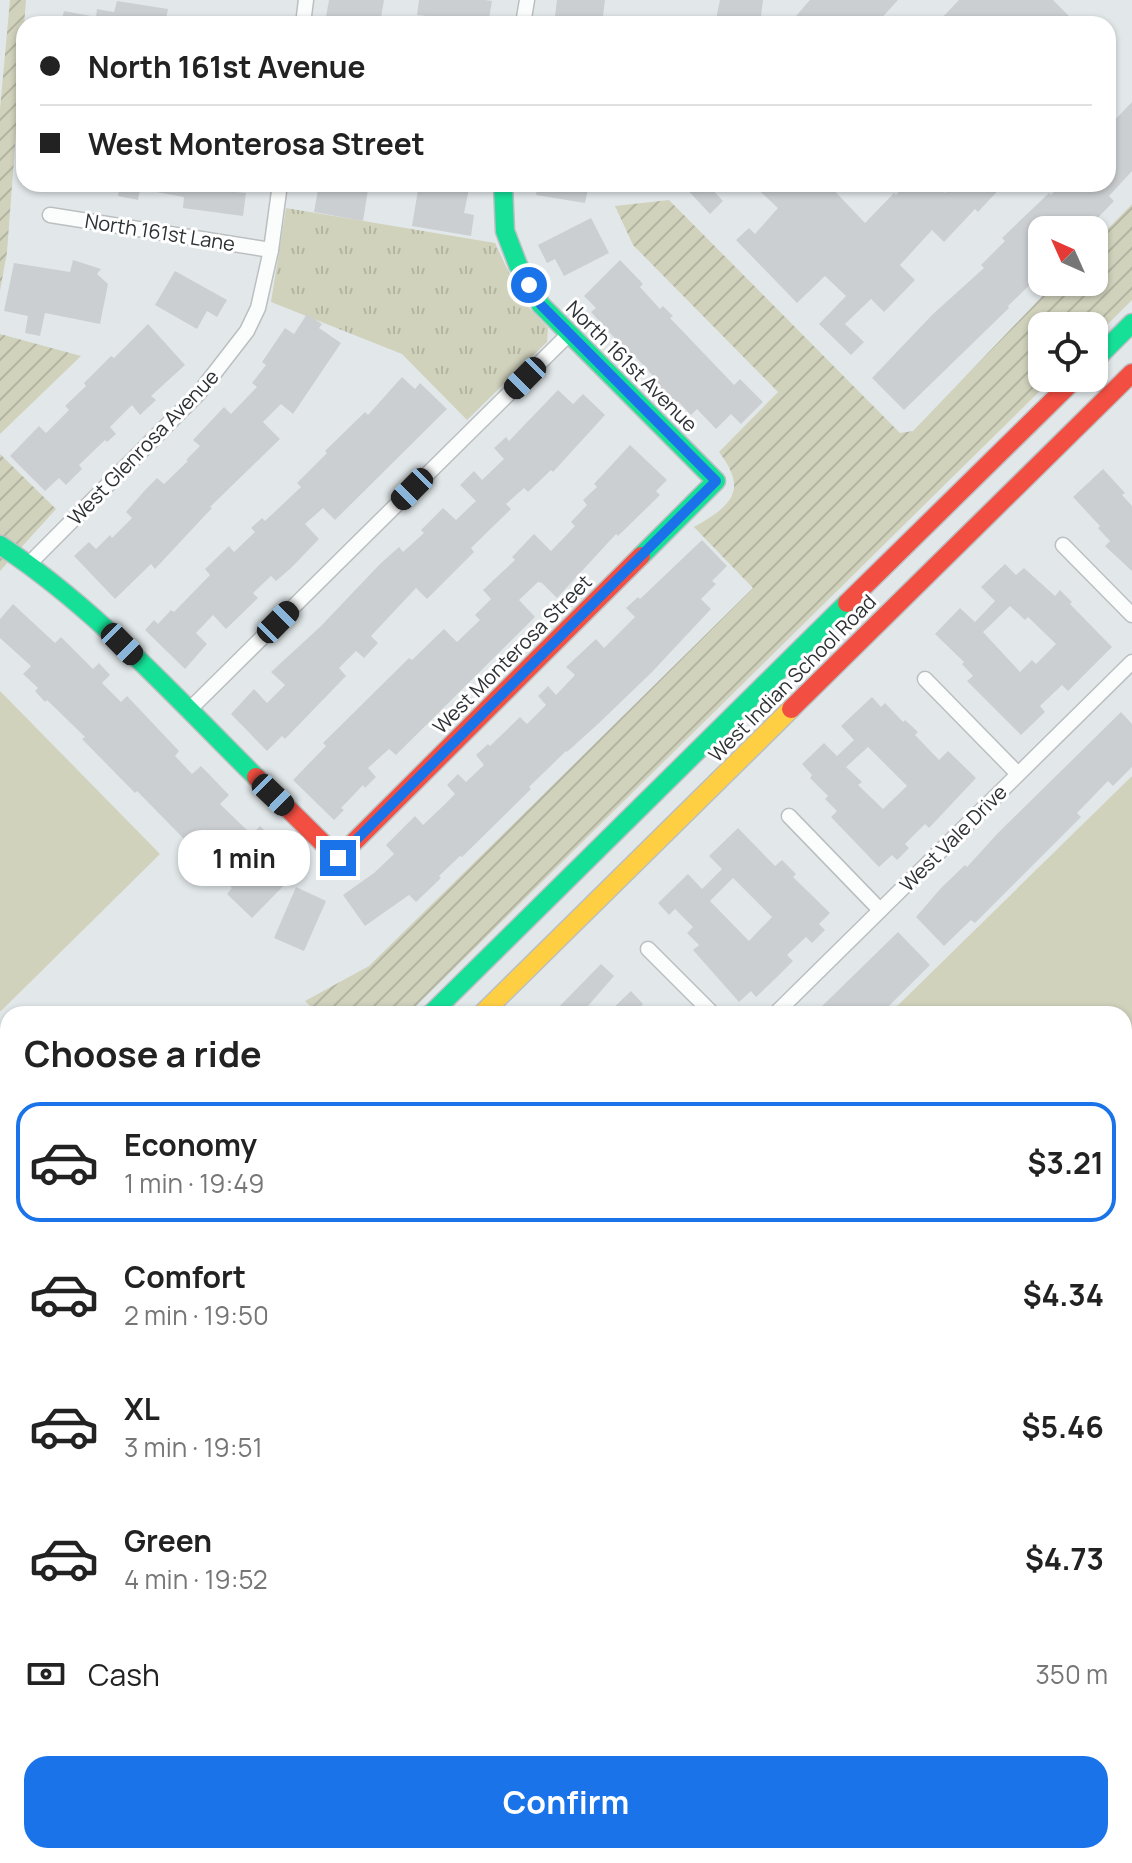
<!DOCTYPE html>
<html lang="en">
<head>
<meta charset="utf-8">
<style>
  :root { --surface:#fff; --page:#f6f6f6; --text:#222; --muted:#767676; --line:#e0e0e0; --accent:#1a73e8 }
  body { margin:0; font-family:Manrope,sans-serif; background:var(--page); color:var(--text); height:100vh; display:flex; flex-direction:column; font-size:30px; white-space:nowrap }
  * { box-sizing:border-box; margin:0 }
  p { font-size:26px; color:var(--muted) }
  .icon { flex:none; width:44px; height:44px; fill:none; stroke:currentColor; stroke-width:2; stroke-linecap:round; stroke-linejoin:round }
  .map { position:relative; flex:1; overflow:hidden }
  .sheet { position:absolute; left:0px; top:1006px; width:1132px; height:858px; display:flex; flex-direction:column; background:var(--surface); border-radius:24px 24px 0 0; box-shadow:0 2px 6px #0004 }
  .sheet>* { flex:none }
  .hud { position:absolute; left:16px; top:16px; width:1100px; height:176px; border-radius:24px; box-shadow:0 2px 6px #0004; display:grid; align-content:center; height:176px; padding:0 24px; background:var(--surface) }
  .needle { width:52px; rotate:315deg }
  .fabs { position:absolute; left:1028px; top:216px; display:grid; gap:16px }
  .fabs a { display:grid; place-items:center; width:80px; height:80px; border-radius:16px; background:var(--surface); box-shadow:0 2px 6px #0004; font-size:40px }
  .end { position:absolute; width:36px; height:36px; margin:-18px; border:10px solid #1a73e8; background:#fff; box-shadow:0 0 0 4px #fff }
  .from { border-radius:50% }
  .bubble { position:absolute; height:56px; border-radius:24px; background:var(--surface); box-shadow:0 2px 6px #0004; font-size:26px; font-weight:700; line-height:56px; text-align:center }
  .car { position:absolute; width:24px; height:48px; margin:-24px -12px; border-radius:10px; box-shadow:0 0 6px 2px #0007; background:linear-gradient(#222 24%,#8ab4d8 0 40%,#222 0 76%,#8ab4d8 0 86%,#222 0) }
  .hud b { display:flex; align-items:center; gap:28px; height:76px; font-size:30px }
  .hud b+b { border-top:2px solid var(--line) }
  .hud i { width:20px; height:20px; background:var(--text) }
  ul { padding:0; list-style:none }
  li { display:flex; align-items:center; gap:24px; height:120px; margin:0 16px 12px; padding:0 8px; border:4px solid transparent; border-radius:24px }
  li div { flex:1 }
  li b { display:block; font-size:30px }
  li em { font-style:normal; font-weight:700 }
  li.on { border-color:var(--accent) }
  li>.icon { width:72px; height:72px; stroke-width:1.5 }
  h2 { padding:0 24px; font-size:36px; line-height:96px }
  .pay { display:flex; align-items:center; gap:20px; height:88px; padding:0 24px; font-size:30px }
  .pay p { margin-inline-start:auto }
  .action { display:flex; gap:16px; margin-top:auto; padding:16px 24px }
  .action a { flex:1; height:92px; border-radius:24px; background:var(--accent); color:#fff; font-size:32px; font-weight:700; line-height:92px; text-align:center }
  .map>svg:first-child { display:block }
  .grass { fill:#d0d2bc }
  .park { fill:url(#park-tufts) }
  .garden { fill:url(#garden-furrows) }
  .building { fill:#cbcfd1; fill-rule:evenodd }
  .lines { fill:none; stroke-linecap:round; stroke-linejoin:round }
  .street-casing { stroke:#bbbfc1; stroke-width:17 }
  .fast-casing { stroke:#bbbfc1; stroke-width:21 }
  .slow-casing { stroke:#bbbfc1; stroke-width:21 }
  .jam-casing { stroke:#bbbfc1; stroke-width:21 }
  .street { stroke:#fbfcfc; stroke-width:14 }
  .fast { stroke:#16e098; stroke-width:18 }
  .slow { stroke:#ffcf43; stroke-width:18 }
  .jam { stroke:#f24e42; stroke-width:18 }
  .route { stroke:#1a73e8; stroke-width:10 }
  .labels { text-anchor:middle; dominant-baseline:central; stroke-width:6; stroke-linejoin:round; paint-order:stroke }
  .street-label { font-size:20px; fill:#2d3133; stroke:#fff }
</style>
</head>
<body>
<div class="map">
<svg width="1132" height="1863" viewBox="0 0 1132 1863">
  <defs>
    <pattern id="park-tufts" width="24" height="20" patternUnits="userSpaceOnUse" patternTransform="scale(2)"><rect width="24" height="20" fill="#d0d2bc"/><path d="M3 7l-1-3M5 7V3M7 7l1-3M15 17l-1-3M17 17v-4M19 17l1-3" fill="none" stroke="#b3b5a2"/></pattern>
    <pattern id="garden-furrows" width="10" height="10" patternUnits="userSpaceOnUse" patternTransform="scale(2)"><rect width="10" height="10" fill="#d0d2bc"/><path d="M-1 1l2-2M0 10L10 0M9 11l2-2" fill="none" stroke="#b3b5a2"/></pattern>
  </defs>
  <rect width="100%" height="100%" fill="#e2e8ea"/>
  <g class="grass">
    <path d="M0,691L160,854L0,1012Z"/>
    <path d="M1132,776V1087L1124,1095V1014H889Z"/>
  </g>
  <path class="park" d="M286,208L495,243L522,300L548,328L547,342L467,420L402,354L271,302Z"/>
  <g class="garden">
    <path d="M10,0H26L7,252L0,291V109Z"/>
    <path d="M669,200L900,433L913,431L1056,282H1094V243L1132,204V300L1094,338V326H1042V378H1053L408,1014H318L305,1001L369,966L753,588L694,527C731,506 749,491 719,452L778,392L633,245L615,206Z"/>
    <path d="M0,334L81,356L0,434Z"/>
    <path d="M0,454L56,509L0,571Z"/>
  </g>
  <g class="building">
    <path d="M329,0H384L380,24L326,17Z"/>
    <path d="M419,0H485L492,1L488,24H435L436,17L417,15Z"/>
    <path d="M557,0H605L602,24H554Z"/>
    <path d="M720,0H763L760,24H715Z"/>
    <path d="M810,0H898L876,24H789Z"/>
    <path d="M959,0H1053L1077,24H936Z"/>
    <path d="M117,1L168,9L165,24H61L64,11L96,17L97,9L114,12Z"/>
    <path d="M1132,102V171L1109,196L1114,201L1086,230H1042V273L1008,306L1009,308L904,410L872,378L933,314L984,268L981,265L1005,241L1002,238L1049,193L1051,195L1061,184H1108V127Z"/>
    <path d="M120,184H141L138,200L118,196Z"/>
    <path d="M146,184H237L236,192L246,193L243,216L183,208L184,197L145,190Z"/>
    <path d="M319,184H369L363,221L314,212Z"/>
    <path d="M419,184H470L464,213L474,215L471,236L412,226Z"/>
    <path d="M538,184H589L585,203L536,195Z"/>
    <path d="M682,184H707L723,201L710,214Z"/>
    <path d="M752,184H828L865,223L894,193L896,195L906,184H936L945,193L954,184H1004L978,212L975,209L944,242L932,230L900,265L915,280L884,312L871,299L845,324L864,342L851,355L819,324L846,296L825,276L797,303L736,240L749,228L755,234L778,208Z"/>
    <path d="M591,218L609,253L564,276L555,259L547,263L538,245Z"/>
    <path d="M73,260L101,269L97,274L108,284L100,324L45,313L40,336L25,333L28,316L4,311L14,263L70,272Z"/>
    <path d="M620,260L643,284L640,287L660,309L663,306L673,316L670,318L734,385L740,379L763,402L741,424L731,414L716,429L697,409L691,415L678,401L675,404L653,379L655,378L633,354L631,356L591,312L596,308L584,296Z"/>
    <path d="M175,271L227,300L217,317L207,311L197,329L155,305Z"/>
    <path d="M307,314L322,324L319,328L341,343L293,414L281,404L263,422L280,439L210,507L212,508L155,569L151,564L115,599L74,556L89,542L96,549L110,535L112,538L132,518L126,512L146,489L157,478L164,484L188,461L186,460L200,446L193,440L224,407L231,414L257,387L252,383L266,365L262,362L285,328L294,334Z"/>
    <path d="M148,324L185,365L151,396L156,400L140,415L132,405L110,427L116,434L107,442L105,440L79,465L82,469L66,485L59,478L45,491L10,456L39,426L46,433L69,410L65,406L86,386L84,383L111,356L114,358Z"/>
    <path d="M402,377L415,389L420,383L447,409L335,520L323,508L305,524L319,539L291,568L276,581L271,576L253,593L258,598L226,629L213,615L196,633L207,644L185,669L145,630L154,620L158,624L171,610L174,612L210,575L205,569L229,546L234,552L255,532L251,528L262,518L265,521L301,487L297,483L327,453L325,451L365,412L368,415Z"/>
    <path d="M558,390L573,404L583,394L605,415L553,472L551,470L528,492L524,488L506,504L511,509L471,548L474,552L427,599L416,588L371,636L378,643L364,658L356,651L339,668L346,676L285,739L282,736L267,751L231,714L254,689L267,703L285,685L271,672L321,626L380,564L399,547L403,552L424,533L421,530L443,508L456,520L476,501L460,485L474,471L482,480L504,459L494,448L506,437L509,441Z"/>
    <path d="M630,445L667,480L656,491L660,495L618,536L616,534L557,598L542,583L538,582L519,600L535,617L396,755L389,749L368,768L376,777L365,788L363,785L341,808L344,810L334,820L293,780L326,746L323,743L409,658L412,660L444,629L457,642L480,620L475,615L491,599L483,590L515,560L512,557L534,534L551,551L575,526L571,522L587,505L583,500L597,487L594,484Z"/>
    <path d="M1103,469L1125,493L1122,495L1132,506V571L1105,546L1110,541L1098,528L1100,526L1073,497Z"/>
    <path d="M702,540L727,566L712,581L716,584L701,599L711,609L652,672L598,724L567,752L566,751L529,787L531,789L462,857L460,856L439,876L441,878L416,902L409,895L365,926L343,895L374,873L394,854L386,845L415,816L423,825L443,806L455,794L447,785L458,774L466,782L484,765L476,755L488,744L490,746L520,717L527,724L546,705L538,696L548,686L556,695L575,675L566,667L596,639L604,648L635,617L626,608L638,597L640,599Z"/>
    <path d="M1005,564L1016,575L1024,568L1055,596L1060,590L1072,602L1070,604L1112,647L1068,691L1062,685L1040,706L1045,712L1021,735L967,681L973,676L962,664L964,662L935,634L960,608L975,622L995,601L981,587ZM1010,606L1025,620L1028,617L1056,644L1036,664L1032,660L1020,672L983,632Z"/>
    <path d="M13,604L55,643L61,637L93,669L99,663L110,675L102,683L121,702L127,696L179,751L175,756L192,774L201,766L229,795L220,804L252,835L260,826L272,838L266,844L294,875L252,918L227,894L232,888L137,791L135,793L82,739L85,737L47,700L45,702L35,691L38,688L23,674L31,666L0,638V619Z"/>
    <path d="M872,697L881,707L885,703L903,722L905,720L918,732L915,735L939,760L948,751L976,778L929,828L925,824L905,844L909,848L897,860L892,855L879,867L831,817L837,811L825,799L828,796L810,778L812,775L802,764L824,743L837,756L854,740L841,726ZM868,747L907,786L883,809L858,785L862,782L846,767Z"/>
    <path d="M1121,712L1132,724V767L1113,786L1108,781L1077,813L1081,817L975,923L971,920L944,946L916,917L941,888L965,865L967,867L997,834Z"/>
    <path d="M738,828L775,866L782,860L796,874L793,877L830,913L819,924L825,930L812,943L806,937L787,955L793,961L777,977L756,997L751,991L739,1002L693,950L699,945L687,933L693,927L675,909L669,915L658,903L688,874L702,889L722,869L709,856ZM733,878L772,917L749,941L710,901Z"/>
    <path d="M296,887L326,901L304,951L274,938Z"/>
    <path d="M898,932L930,965L881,1014H814Z"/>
    <path d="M601,964L614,976L581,1014H552Z"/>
    <path d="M631,991L643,1004L639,1008L645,1014H607Z"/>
  </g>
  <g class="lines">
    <defs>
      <g id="street">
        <path d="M303,24L306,0"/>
        <path d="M523,24L527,0"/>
        <path d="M50,215L271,250"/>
        <path d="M1063,545L1132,615"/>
        <path d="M29,564L199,393L247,331L258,308L271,250L280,184"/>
        <path d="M925,679L1018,774"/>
        <path d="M188,711L570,333"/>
        <path d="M789,816L880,910"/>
        <path d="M648,949L713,1014"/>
        <path d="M775,1014L1132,662"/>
        <path d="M1124,1234L1132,1227"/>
        <path d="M1124,1533L1132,1525"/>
        <path d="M1124,1629L1132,1636"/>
        <path d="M1124,1760L1132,1752"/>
        <path d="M30,1856V1863"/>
        <path d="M213,1856L220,1863"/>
        <path d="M452,1856L459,1863"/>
        <path d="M785,1856L792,1863"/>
        <path d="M1018,1863L1025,1856"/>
      </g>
      <g id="fast">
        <path d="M503,184L505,231L518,265L541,305L716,481L641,556"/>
        <path d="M1094,361L1132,323"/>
        <path d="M0,545C96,608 174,696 256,777"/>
        <path d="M431,1014L847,603"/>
        <path d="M0,1198L8,1206"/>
      </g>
      <g id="slow">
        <path d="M482,1014L791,709"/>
        <path d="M0,1439L8,1431"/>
      </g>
      <g id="jam">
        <path d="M847,603L1076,378"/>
        <path d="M791,709L1132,373"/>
        <path d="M256,777L338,858L641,556"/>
        <path d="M0,1231L8,1239"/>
        <path d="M0,1490L8,1482"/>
        <path d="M623,1856L630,1863"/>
      </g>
    </defs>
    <use href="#street" class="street-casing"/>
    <use href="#fast" class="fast-casing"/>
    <use href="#slow" class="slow-casing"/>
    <use href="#jam" class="jam-casing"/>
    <use href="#street" class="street"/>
    <use href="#fast" class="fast"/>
    <use href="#slow" class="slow"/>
    <use href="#jam" class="jam"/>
  </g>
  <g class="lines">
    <path class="route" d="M338,858L716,481L541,305L529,285"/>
  </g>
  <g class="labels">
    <g class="street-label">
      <text transform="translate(160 232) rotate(9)">North 161st Lane</text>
      <text transform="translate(632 366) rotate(45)">North 161st Avenue</text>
      <text transform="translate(143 447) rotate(-46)">West Glenrosa Avenue</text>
      <text transform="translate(512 654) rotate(-45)">West Monterosa Street</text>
      <text transform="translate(792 678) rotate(-45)">West Indian School Road</text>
      <text transform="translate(953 838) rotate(-45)">West Vale Drive</text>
    </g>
  </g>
</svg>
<div class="fabs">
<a><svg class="needle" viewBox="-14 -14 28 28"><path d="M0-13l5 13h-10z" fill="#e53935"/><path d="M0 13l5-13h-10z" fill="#767676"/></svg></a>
<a><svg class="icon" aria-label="locate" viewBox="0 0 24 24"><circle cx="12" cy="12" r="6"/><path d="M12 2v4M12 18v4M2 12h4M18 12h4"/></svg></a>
</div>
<i class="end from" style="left:529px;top:285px"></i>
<i class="end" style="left:338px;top:858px"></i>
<div class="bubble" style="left:178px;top:830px;width:132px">1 min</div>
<i class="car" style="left:525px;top:378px;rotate:225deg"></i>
<i class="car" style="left:412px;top:489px;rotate:225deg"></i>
<i class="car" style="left:278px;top:622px;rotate:45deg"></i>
<i class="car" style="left:122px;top:644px;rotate:135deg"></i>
<i class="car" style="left:273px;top:795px;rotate:134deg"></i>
<div class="hud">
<b><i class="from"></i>North 161st Avenue</b>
<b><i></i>West Monterosa Street</b>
</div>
<section class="sheet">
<h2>Choose a ride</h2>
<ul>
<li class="on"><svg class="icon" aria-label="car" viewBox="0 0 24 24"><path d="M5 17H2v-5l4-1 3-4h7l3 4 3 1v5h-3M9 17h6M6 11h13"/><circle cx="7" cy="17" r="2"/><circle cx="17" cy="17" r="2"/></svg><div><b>Economy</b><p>1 min · 19:49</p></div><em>$3.21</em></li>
<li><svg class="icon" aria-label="car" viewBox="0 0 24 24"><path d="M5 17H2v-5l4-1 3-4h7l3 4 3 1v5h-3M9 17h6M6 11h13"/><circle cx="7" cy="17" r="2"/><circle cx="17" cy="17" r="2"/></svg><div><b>Comfort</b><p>2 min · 19:50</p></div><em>$4.34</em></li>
<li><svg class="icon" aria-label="car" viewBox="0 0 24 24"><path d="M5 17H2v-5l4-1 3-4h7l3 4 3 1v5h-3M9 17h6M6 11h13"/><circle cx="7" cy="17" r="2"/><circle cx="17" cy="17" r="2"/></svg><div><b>XL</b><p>3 min · 19:51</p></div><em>$5.46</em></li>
<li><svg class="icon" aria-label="car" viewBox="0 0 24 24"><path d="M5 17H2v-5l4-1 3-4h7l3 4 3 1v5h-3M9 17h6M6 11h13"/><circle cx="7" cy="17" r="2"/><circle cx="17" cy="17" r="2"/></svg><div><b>Green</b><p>4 min · 19:52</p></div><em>$4.73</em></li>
</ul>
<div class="pay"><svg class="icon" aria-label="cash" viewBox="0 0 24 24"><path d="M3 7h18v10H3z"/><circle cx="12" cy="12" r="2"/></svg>Cash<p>350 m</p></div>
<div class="action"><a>Confirm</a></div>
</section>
</div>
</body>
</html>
